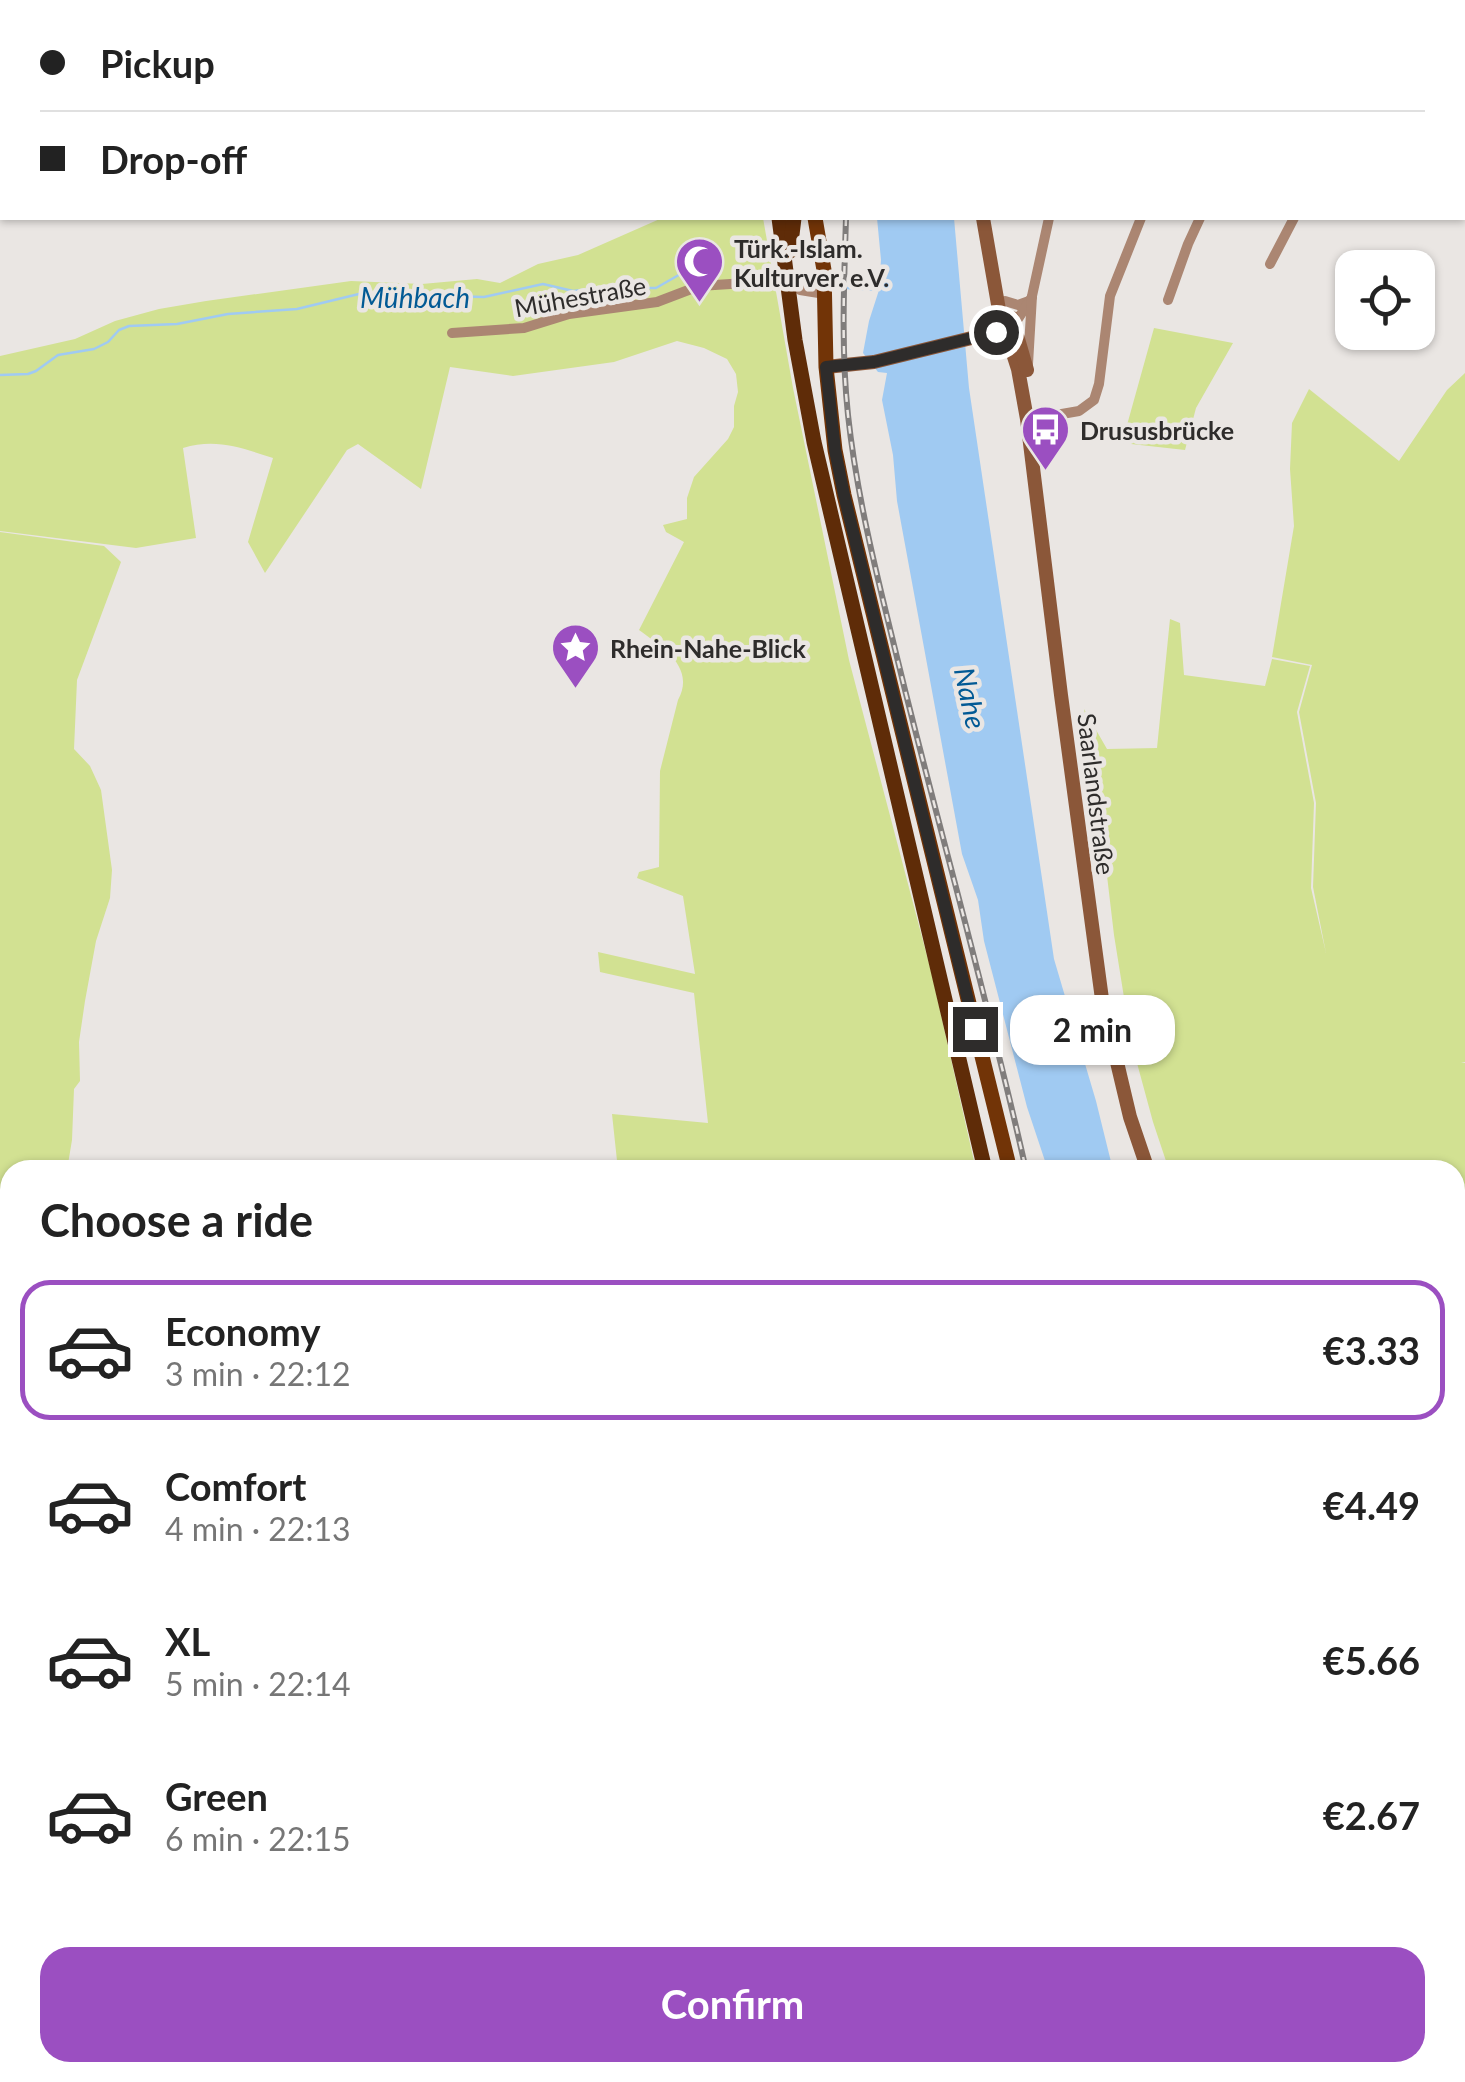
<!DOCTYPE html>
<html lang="en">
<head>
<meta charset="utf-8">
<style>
  :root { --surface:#fff; --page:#f2f2f2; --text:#222; --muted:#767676; --line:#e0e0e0; --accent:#9b4fc1 }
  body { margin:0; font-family:Lato,sans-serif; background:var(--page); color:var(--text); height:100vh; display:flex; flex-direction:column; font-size:38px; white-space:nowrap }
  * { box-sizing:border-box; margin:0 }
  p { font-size:32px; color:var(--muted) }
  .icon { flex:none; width:55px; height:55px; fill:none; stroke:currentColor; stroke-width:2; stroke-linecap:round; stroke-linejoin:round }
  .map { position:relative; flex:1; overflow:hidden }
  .side { position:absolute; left:0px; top:1160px; width:1465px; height:922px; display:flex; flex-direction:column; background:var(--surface); border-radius:30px 30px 0 0; box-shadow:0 2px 8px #0004 }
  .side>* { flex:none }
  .hud { position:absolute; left:0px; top:0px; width:1465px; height:220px; box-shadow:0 2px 8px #0004; display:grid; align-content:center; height:220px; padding:0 40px; background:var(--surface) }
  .fabs { position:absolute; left:1335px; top:250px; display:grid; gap:20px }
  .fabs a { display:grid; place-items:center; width:100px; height:100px; border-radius:20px; background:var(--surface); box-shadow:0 2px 8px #0004; font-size:50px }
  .end { position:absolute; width:45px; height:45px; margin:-22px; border:12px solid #2e2c2b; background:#fff; box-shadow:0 0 0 5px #fff }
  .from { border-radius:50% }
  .bubble { position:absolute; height:70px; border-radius:30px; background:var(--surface); box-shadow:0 2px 8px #0004; font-size:32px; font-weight:700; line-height:70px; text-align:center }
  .hud b { display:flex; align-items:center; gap:35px; height:95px; font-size:38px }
  .hud b+b { border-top:2px solid var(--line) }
  .hud i { width:25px; height:25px; background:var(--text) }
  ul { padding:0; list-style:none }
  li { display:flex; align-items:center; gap:30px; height:140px; margin:0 20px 15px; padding:0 20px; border:5px solid transparent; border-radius:30px }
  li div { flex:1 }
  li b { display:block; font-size:38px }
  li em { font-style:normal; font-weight:700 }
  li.on { border-color:var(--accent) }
  li>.icon { width:90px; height:90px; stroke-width:1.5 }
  h2 { padding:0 40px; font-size:45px; line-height:120px }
  .cta { display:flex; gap:20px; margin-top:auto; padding:20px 40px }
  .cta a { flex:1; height:115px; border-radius:30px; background:var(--accent); color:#fff; font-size:40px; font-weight:700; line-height:115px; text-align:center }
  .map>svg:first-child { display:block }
  .green { fill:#d2e192 }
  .water { fill:#a0caf2 }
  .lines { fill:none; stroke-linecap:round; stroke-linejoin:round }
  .stream { stroke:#a0caf2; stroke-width:2.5 }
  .minor { stroke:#ab8672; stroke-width:10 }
  .secondary { stroke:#8b5739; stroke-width:14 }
  .primary { stroke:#723407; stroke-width:15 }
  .trunk { stroke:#5f2c08; stroke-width:15 }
  .rail-casing { stroke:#807d7c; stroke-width:6 }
  .rail { stroke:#eae6e3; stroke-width:2.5; stroke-dasharray:8; stroke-linecap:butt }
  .route { stroke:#2e2c2b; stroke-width:12 }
  .labels { text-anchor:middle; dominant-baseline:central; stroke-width:9; stroke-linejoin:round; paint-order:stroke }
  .poi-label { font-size:25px; font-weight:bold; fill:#2e2c2b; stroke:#eae6e3; text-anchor:start }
  .street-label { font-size:25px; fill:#2e2c2b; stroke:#eae6e3 }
  .water-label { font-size:28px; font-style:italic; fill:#025a95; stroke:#eae6e3 }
</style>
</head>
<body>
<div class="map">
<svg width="1465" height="2082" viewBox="0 0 1465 2082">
  <rect width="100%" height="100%" fill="#eae6e3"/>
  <g class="green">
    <path d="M662,218H763L793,388L849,660L932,975L976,1170H618L612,1114L708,1123L694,993L600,972L598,952L695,974L683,896L637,878L639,872L659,867L660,771L678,700C696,667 662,647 639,630L684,542L666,532L663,525L687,519V498L694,477L728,439L734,427V406L738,392L736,374L727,359L704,348L677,341L614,362L513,376L450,367L421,489L358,444L347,450L265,573L248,542L273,458C242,448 216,438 183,448L196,538L136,548L0,531V356L75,339L115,321L159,309L206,301L351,281L422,284L477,279L500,283L538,264L578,255Z"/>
    <path d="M1154,328L1233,343L1196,408L1185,450L1122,443Z"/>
    <path d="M1465,373V1062H1461L1465,1063V1344L1455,1346V1170H1169L1153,1122L1131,1041L1114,935L1095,774L1084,709L1107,749L1157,748L1170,619L1180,623L1184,675L1265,686L1272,659L1310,666L1297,712L1314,803L1311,888L1326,953L1313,887L1316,803L1299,712L1312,665L1272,657L1294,526L1290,469L1292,423L1309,389L1399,461L1447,390Z"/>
    <path d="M0,532L104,546L121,562L77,680L74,749L90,766L101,790L112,870L110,898L96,941L85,1001L79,1042L80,1081L74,1089L72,1140L67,1170H10V1227L0,1222Z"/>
    <path d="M966,2072L1103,2073L1107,2082H963Z"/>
  </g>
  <g class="water">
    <path d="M877,218H954L969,388L1054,959L1096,1101L1113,1170H1048L1027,1107L984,941L978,900L962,854L897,501L893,455L882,400L887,373L878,372L863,353L869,321L879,290L881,260Z"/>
    <path d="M1015,2073V2072L1071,2073L1068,2082H1011Z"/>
  </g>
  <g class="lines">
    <g class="stream">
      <path d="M846,288L880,290"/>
      <path d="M0,375L28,374L36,371L58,355L94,349L108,342L119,330L129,326L177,324L228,314L297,309L363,293L400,302L446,296L484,297L543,284L573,291L600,288H656L691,268L716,267"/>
      <path d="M0,1961L10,1985"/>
    </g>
    <g class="minor">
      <path d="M588,0L589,2"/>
      <path d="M692,2V0"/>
      <path d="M750,2V0"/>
      <path d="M1111,2L1112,0"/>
      <path d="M1249,2L1250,0"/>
      <path d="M1294,2L1299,0"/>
      <path d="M1394,2L1396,0"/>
      <path d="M1462,58L1465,56"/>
      <path d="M1270,264L1294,218"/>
      <path d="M800,290L825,294"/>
      <path d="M1168,300L1188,244L1200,218"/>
      <path d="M1005,301L1018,305L1029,301"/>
      <path d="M1014,325L1032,297"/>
      <path d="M452,333L524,328L569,314L657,302L699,286L746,283L771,285"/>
      <path d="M1028,364L1032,296L1049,218"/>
      <path d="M1056,415L1079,411L1094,400L1099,384L1110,296L1141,218"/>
      <path d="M532,2082L545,2072"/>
      <path d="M578,2082L582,2072"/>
      <path d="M857,2082L876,2072L879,2082"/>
    </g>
    <g class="secondary">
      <path d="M457,0L458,2"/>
      <path d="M984,2L985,0"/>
      <path d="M0,206H2"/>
      <path d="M983,218L999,310L1018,369L1027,419L1061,695L1102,999L1130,1117L1148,1170"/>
      <path d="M1012,318L1027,370"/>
      <path d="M826,367L874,362L996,332L1014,325"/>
      <path d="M1455,1473L1465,1480"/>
      <path d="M1455,1768L1465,1714"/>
      <path d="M1455,1809L1465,2066"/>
    </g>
    <g class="primary">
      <path d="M762,2V0"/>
      <path d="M795,2V0"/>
      <path d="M815,218L824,270L826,367L835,450L844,495L1010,1170"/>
      <path d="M764,2082L768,2072"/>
    </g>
    <g class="trunk">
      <path d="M782,2V0"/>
      <path d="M779,218L795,340L814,442L985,1170"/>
      <path d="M790,251L794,218"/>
      <path d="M1120,2072L1124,2082"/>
    </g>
    <defs>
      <g id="rail">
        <path d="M857,2V0"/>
        <path d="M846,218C844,284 841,349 848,415C858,508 883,599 905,690C945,850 990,1009 1026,1170"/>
        <path d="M940,2082L944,2072"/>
      </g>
    </defs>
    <use href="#rail" class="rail-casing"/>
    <use href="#rail" class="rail"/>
  </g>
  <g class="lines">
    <path class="route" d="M975,1029L844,495L835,450L826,367L874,362L996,332"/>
  </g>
  <defs>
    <symbol id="mosque-pin" viewBox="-11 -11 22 30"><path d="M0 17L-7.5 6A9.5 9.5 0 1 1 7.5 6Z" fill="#9b4fc1" stroke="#eae6e3"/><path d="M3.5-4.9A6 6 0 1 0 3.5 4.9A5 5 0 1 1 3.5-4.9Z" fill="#fff"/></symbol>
    <symbol id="bus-pin" viewBox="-11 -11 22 30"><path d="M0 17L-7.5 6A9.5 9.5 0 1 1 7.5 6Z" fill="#9b4fc1" stroke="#eae6e3"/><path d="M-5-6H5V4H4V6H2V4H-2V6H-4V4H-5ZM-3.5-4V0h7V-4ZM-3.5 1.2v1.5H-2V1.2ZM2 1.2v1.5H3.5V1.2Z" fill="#fff"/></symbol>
    <symbol id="sight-pin" viewBox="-11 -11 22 30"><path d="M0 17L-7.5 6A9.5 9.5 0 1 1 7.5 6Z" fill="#9b4fc1" stroke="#eae6e3"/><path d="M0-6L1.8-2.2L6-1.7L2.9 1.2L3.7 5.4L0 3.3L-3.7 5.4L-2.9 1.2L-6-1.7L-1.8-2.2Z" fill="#fff"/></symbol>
  </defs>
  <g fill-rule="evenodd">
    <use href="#mosque-pin" x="672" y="234" width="55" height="75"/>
    <use href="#bus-pin" x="1018" y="402" width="55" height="75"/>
    <use href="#sight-pin" x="548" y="620" width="55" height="75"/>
  </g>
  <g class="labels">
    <g class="poi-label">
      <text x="734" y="248">Türk.-Islam.<tspan x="734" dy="29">Kulturver. e.V.</tspan></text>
      <text x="1080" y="430">Drususbrücke</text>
      <text x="610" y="648">Rhein-Nahe-Blick</text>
    </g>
    <g class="street-label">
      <text transform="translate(580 296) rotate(-10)">Mühestraße</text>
      <text transform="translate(1097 794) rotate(83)">Saarlandstraße</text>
    </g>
    <g class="water-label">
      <text x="415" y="297">Mühbach</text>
      <text transform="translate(971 698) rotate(78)">Nahe</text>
    </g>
  </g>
</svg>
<div class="fabs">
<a><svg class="icon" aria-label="locate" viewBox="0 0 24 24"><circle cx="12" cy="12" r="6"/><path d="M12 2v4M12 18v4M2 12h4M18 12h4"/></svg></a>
</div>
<i class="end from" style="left:996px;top:332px"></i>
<i class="end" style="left:975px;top:1029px"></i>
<div class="bubble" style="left:1010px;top:995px;width:165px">2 min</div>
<div class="hud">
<b><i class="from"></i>Pickup</b>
<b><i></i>Drop-off</b>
</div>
<section class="side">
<h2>Choose a ride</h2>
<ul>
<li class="on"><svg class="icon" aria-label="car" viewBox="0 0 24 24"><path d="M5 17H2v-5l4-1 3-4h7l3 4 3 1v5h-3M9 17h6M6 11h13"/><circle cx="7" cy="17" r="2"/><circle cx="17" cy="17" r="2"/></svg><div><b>Economy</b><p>3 min · 22:12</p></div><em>€3.33</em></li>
<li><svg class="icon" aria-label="car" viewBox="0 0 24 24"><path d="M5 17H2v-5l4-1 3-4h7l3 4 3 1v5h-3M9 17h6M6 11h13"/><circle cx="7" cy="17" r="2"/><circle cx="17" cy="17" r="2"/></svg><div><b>Comfort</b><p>4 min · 22:13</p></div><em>€4.49</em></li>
<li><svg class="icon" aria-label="car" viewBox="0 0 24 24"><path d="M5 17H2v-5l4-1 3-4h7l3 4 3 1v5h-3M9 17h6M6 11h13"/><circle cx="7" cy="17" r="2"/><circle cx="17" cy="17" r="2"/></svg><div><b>XL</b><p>5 min · 22:14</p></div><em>€5.66</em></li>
<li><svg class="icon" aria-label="car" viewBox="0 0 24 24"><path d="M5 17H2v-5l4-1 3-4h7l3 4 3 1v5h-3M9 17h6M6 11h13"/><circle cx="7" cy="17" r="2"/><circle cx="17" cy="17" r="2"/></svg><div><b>Green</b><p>6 min · 22:15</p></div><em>€2.67</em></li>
</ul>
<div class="cta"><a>Confirm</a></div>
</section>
</div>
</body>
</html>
